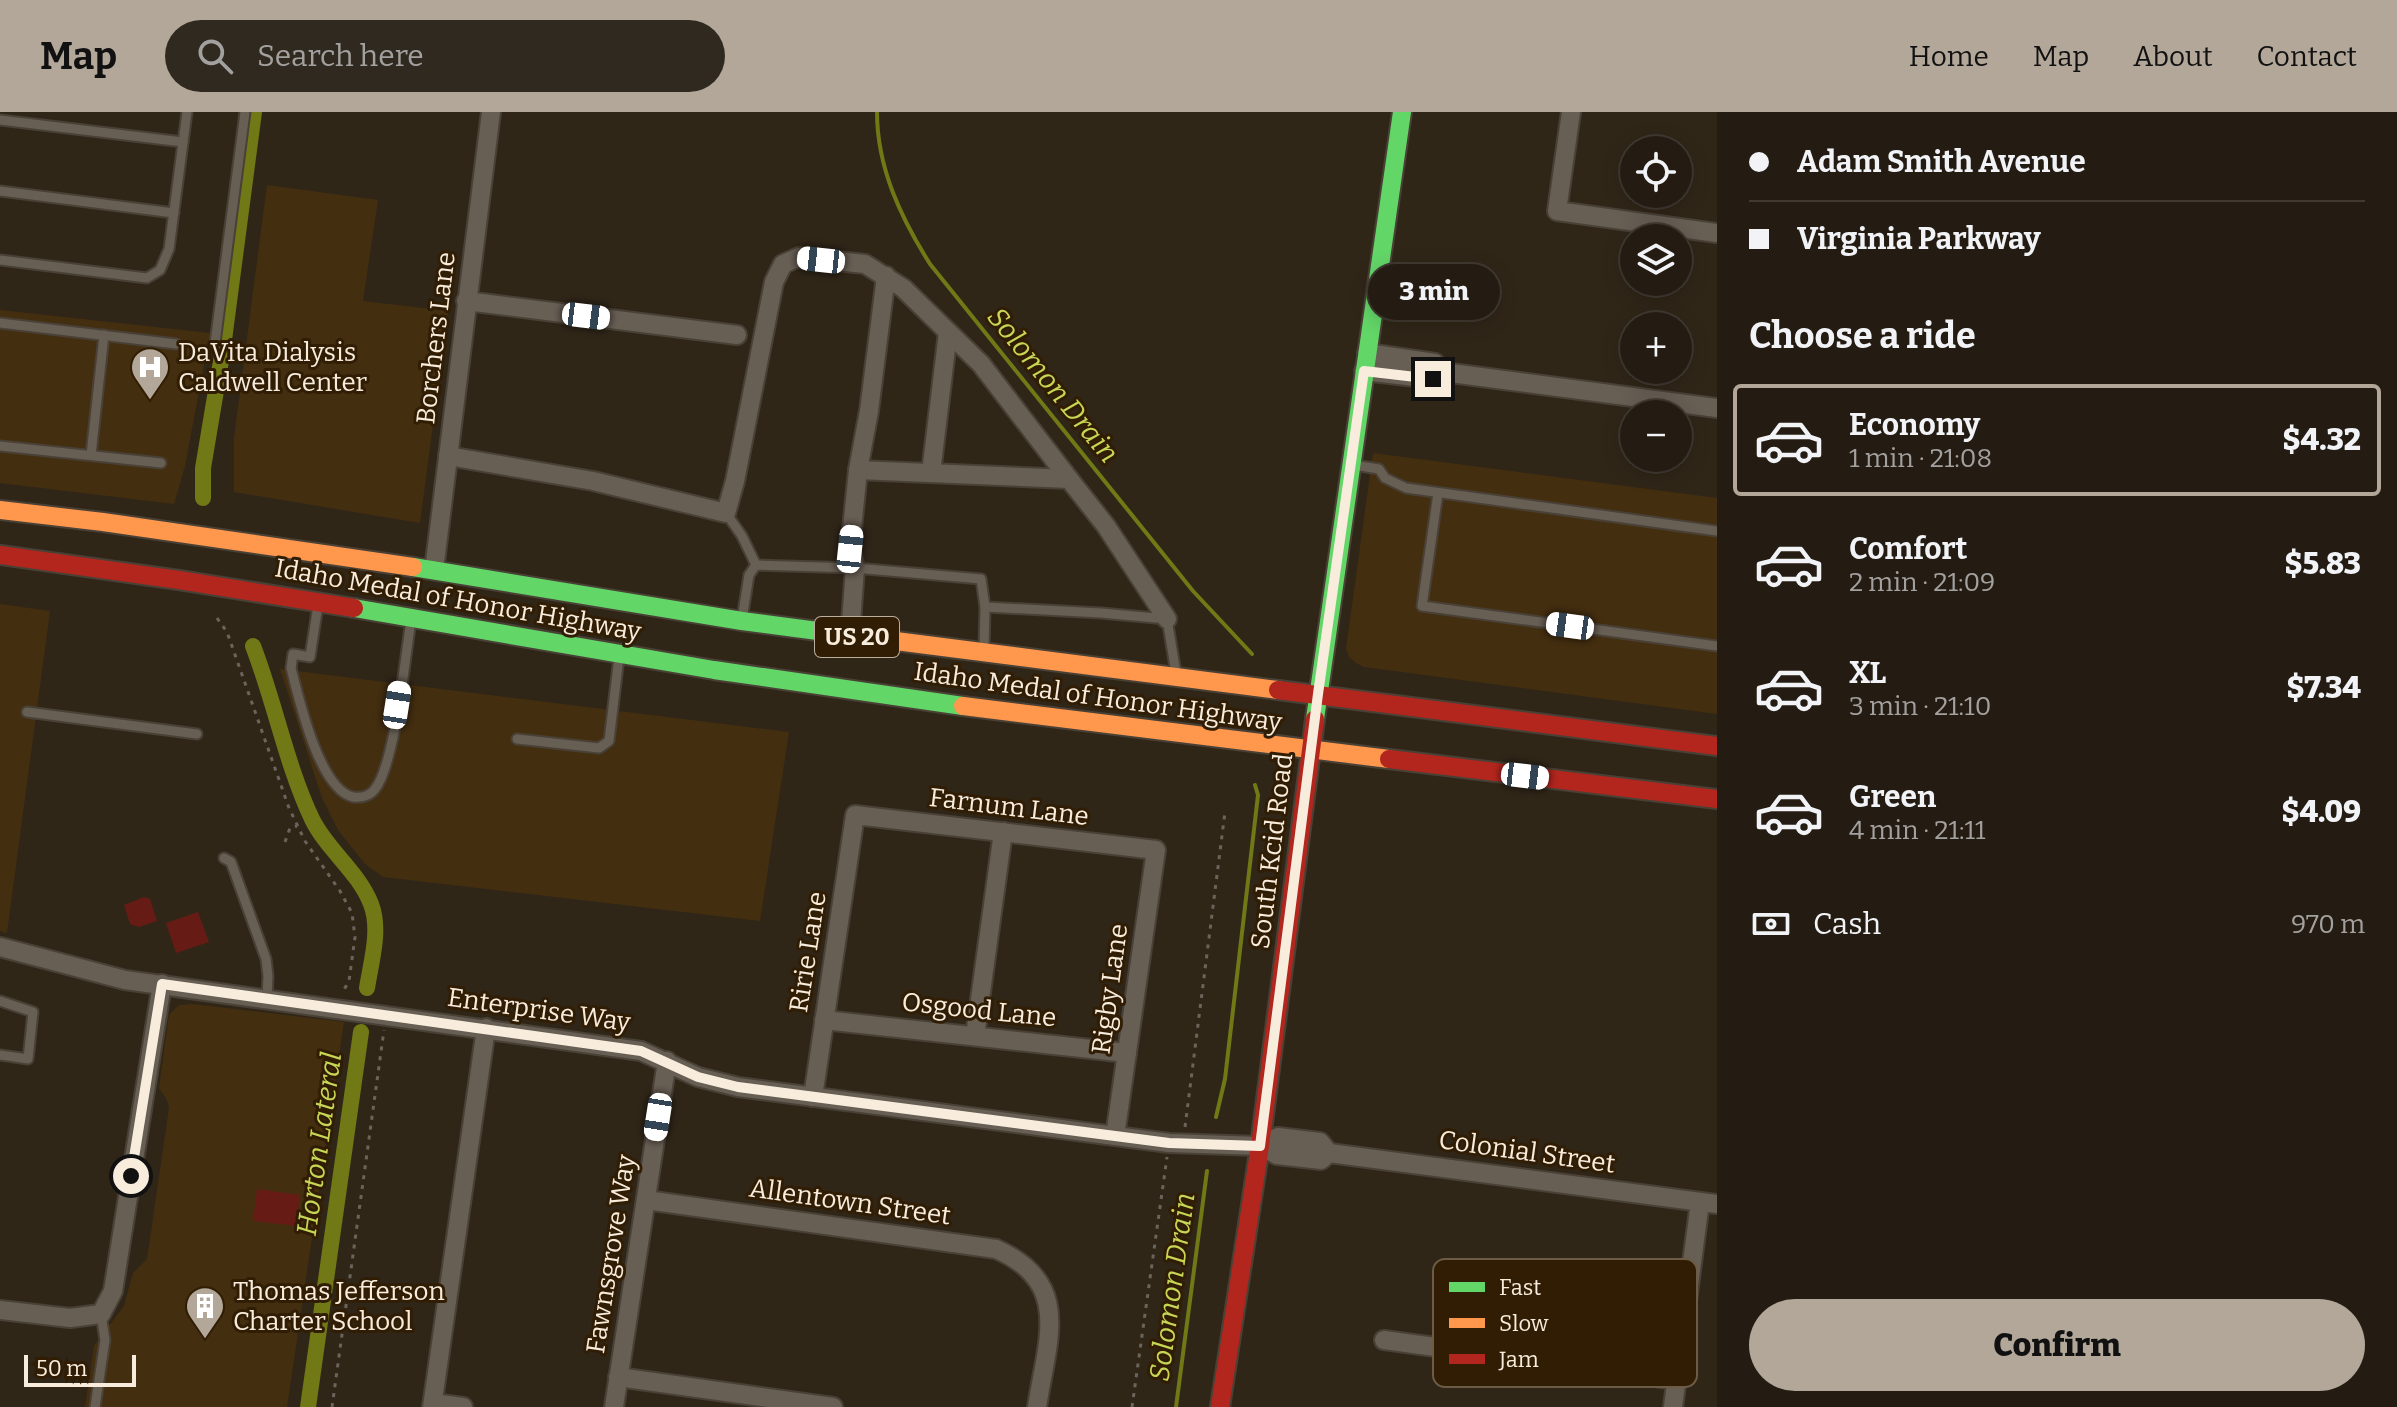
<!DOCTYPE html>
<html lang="en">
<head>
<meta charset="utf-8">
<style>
  :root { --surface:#241c12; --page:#302920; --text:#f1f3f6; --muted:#a3a19f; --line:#413a32; --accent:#b2a798 }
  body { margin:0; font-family:Bitter,serif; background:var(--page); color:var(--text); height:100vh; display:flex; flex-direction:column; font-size:30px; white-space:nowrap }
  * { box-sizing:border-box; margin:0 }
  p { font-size:26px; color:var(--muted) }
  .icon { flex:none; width:44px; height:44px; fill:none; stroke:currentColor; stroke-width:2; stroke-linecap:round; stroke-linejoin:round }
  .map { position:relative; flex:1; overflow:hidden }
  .sheet { display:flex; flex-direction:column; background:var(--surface); width:680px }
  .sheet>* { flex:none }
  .banner { display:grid; align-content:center; height:176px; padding:0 32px; background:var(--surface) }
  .buttons { position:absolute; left:1620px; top:24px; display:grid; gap:16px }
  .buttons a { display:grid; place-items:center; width:72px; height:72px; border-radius:50%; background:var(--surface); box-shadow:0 4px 20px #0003,0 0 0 2px var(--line); font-size:40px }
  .scale { position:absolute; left:24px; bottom:20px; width:112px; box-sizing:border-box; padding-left:8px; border:4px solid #f8ecdd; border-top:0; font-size:22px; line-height:28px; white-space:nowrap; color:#f8ecdd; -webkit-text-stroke:6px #301d04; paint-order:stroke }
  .end { position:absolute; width:36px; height:36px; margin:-18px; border:10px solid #f8ecdd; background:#111; box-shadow:0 0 0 4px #111 }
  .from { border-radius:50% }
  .bubble { position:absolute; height:56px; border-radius:28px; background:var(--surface); box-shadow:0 4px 20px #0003,0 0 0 2px var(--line); font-size:26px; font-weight:800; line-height:56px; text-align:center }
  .car { position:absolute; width:24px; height:48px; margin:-24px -12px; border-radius:10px; box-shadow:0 0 6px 2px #0007; background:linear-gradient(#fff 24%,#345 0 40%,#fff 0 76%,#345 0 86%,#fff 0) }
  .banner b { display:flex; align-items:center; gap:28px; height:76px; font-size:30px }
  .banner b+b { border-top:2px solid var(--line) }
  .banner i { width:20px; height:20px; background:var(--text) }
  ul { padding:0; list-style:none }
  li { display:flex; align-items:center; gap:24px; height:112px; margin:0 16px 12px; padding:0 16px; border:4px solid transparent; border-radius:8px }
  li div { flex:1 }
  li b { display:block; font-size:30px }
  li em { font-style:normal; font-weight:800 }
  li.selected { border-color:var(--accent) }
  li>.icon { width:72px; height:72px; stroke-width:1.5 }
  h2 { padding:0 32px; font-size:36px; line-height:96px }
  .pay { display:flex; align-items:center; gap:20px; height:88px; padding:0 32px; font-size:30px }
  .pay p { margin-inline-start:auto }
  .button { display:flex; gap:16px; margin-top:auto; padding:16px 32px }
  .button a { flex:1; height:92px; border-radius:48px; background:var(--accent); color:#111; font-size:32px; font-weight:800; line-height:92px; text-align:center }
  header { display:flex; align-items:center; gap:48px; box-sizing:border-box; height:112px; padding:0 40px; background:var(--accent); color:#111 }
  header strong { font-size:38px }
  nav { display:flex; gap:44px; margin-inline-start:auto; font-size:28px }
  .search { width:560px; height:72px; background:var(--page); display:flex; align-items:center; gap:20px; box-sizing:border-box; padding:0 28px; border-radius:44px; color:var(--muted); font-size:30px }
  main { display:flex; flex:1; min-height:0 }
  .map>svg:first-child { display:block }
  .built { fill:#442e10 }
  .green { fill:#661c15 }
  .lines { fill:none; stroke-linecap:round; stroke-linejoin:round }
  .stream { stroke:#717816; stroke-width:4 }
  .canal { stroke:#717816; stroke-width:16 }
  .lane-casing { stroke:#494036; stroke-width:13 }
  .street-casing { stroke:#494036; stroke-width:22 }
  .fast-casing { stroke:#494036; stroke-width:22 }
  .slow-casing { stroke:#494036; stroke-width:22 }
  .jam-casing { stroke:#494036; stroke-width:22 }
  .path { stroke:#6c645b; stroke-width:3; stroke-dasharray:4 6; stroke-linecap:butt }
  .lane { stroke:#675e54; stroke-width:9 }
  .street { stroke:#675e54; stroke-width:18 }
  .fast { stroke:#63d668; stroke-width:18 }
  .slow { stroke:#ff974d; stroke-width:18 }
  .jam { stroke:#b3261e; stroke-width:18 }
  .route { stroke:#f8ecdd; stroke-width:10 }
  .labels { text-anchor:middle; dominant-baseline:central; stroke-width:6; stroke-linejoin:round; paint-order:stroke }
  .shield { fill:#301d04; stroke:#bcae9c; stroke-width:2 }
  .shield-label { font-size:24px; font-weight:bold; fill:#f8ecdd }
  .street-label { font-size:26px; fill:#f8ecdd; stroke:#301d04 }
  .poi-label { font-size:26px; fill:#f8ecdd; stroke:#301d04; text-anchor:start }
  .water-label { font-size:28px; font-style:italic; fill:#c8d655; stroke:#301d04 }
  .key { fill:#301d04; stroke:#6c5b45; stroke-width:2 }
  .key-label { font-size:22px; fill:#f8ecdd }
</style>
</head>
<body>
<header>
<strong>Map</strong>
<div class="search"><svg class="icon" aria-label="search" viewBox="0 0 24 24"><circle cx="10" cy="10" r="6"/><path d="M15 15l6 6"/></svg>Search here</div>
<nav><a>Home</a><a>Map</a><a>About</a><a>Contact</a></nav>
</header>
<main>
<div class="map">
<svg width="1717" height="1295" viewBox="0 0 1717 1295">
  <rect width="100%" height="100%" fill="#302618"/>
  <g class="built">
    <path d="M267,73L378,88L363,189L448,199L420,411L234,380V326Z"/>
    <path d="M0,198L210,221L185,354L174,392L0,371Z"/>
    <path d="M1373,341L1717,386V602L1364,555L1356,551L1349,545L1346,537Z"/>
    <path d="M0,492L50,499L7,821L0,819Z"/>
    <path d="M280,557L789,620L760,809L383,765L365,752L338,718L322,686Z"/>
    <path d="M192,892L344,910L287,1295H85L94,1234L124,1194L133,1161L147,1147L169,996L167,988L159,976L169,903L179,893Z"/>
  </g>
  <g class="green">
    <path d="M144,785L150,787L157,809L139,815L130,812L124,793Z"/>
    <path d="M198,800L209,830L176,841L166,811Z"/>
    <path d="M257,1077L300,1083L296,1114L253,1109Z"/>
  </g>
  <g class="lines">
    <g class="stream">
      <path d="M877,0C877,56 901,106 930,152L1193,479L1252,542"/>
      <path d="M1216,1005L1225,967L1258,683L1255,673"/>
      <path d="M1176,1295L1207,1059"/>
    </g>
    <g class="canal">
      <path d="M203,386V356L222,243L254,0"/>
      <path d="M253,534C275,591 286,652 312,707C327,738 358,759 371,792C381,818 371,850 367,876"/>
      <path d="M308,1295L361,920"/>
    </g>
    <defs>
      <g id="lane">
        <path d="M0,8L183,30"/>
        <path d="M0,79L174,101"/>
        <path d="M0,148L147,166L160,158L169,137L187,0"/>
        <path d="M0,211L176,232"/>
        <path d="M215,231L245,0"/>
        <path d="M0,334L161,351"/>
        <path d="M91,343L104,223"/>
        <path d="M1354,353L1379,357L1385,366L1406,376L1717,419"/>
        <path d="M1438,381L1422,494L1717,534"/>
        <path d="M726,401L742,424L756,453"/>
        <path d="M318,493L310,545L293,542L291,556C299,587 319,677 353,685C361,686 370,684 375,677C395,652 405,545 411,509"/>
        <path d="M985,495L1101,501L1167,507L1176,561"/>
        <path d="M742,507L749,463L756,453L855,456L981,467L985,495L984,537"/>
        <path d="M27,600L197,622"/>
        <path d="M517,627L599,636L609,629L619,545"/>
        <path d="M224,746L231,750L266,847L268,864L267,886"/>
        <path d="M0,889L33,900L28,947L0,943"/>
        <path d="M95,1295L105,1228L101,1202"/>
      </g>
      <g id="street">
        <path d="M1571,0L1557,99L1717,121"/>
        <path d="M466,189L737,223"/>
        <path d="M1367,241L1435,251L1443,260"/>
        <path d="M1364,259L1433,267L1443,260L1717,296"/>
        <path d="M448,344L593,369L726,401L735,369L774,170L783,152L799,145L865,152L903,176L981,252L1069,367"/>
        <path d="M858,358L1069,367L1106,414L1167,507"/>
        <path d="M931,361L948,220"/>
        <path d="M434,458L491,0"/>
        <path d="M850,524L855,456L850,437L858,358L869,299L886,164"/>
        <path d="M0,835L125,868L641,939L698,965L738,975L1169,1031L1260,1034L1277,1043L1321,1048L1329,1041L1320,1030L1278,1025L1260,1034"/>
        <path d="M824,908L1127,941"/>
        <path d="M975,924L1003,720"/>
        <path d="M813,985L855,703L1156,738L1115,1024"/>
        <path d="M1329,1041L1717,1092"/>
        <path d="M646,1088L996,1137C1073,1171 1047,1228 1037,1295"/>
        <path d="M0,1198L70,1206L101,1202L113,1179L162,872"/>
        <path d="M1384,1228L1677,1268"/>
        <path d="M618,1265L833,1295"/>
        <path d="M433,1291L463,1295"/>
        <path d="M432,1295L486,916"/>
        <path d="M614,1295L667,949"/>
        <path d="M1673,1295L1700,1090"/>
      </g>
      <g id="fast">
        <path d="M413,455L742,509L833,521"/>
        <path d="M354,496L714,558L963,594"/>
        <path d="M1315,607L1402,0"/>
      </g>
      <g id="slow">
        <path d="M0,398L103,410L413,455"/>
        <path d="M833,521L1278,578"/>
        <path d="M963,594L1389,647"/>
      </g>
      <g id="jam">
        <path d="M0,443L179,468L354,496"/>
        <path d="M1278,578L1717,634"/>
        <path d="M1389,647L1717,687"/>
        <path d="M1220,1295L1260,1034L1315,607"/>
      </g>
    </defs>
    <use href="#lane" class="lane-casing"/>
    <use href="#street" class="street-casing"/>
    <use href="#fast" class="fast-casing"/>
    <use href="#slow" class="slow-casing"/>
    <use href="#jam" class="jam-casing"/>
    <g class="path">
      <path d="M217,506L227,520L289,696L305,729L340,779L352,801L355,825L349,869L342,881"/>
      <path d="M285,730L290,716L297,714"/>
      <path d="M1185,1015L1225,700"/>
      <path d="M332,1295L384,918"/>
      <path d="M1132,1295L1167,1045"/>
    </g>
    <use href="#lane" class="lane"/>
    <use href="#street" class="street"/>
    <use href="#fast" class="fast"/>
    <use href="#slow" class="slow"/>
    <use href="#jam" class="jam"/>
  </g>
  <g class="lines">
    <path class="route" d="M131,1064L162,872L641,939L698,965L738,975L1169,1031L1260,1034L1318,582L1364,259L1433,267"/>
  </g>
  <defs>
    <symbol id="hospital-pin" viewBox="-11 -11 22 30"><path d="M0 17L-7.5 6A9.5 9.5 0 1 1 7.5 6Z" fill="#b2a798" stroke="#301d04"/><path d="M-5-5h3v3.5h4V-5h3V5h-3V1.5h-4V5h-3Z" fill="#fff"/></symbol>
    <symbol id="building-pin" viewBox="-11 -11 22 30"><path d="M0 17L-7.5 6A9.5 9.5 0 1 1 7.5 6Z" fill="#b2a798" stroke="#301d04"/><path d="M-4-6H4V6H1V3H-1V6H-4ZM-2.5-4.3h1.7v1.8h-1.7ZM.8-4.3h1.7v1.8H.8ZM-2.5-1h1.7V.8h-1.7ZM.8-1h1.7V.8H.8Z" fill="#fff"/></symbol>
  </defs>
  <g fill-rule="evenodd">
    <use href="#hospital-pin" x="128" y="233" width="44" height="60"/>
    <use href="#building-pin" x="183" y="1172" width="44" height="60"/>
  </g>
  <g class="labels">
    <rect class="shield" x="815" y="505" width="84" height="40" rx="6"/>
    <g class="shield-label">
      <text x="857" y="525">US 20</text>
    </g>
    <g class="street-label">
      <text transform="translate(436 226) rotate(-83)">Borchers Lane</text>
      <text transform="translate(458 488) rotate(10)">Idaho Medal of Honor Highway</text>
      <text transform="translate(1098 585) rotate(8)">Idaho Medal of Honor Highway</text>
      <text transform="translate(1009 695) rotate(7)">Farnum Lane</text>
      <text transform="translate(1272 739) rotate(-83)">South Kcid Road</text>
      <text transform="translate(808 840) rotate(-81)">Ririe Lane</text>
      <text transform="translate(1110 877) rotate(-82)">Rigby Lane</text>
      <text transform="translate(539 898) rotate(8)">Enterprise Way</text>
      <text transform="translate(979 898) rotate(6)">Osgood Lane</text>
      <text transform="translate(1527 1040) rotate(8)">Colonial Street</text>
      <text transform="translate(850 1090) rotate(8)">Allentown Street</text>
      <text transform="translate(611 1142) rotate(-81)">Fawnsgrove Way</text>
    </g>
    <g class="poi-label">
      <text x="178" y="240">DaVita Dialysis<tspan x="178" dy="30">Caldwell Center</tspan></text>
      <text x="233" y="1179">Thomas Jefferson<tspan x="233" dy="30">Charter School</tspan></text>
    </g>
    <g class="water-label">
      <text transform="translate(1053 273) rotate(51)">Solomon Drain</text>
      <text transform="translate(319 1032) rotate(-82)">Horton Lateral</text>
      <text transform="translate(1172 1175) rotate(-82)">Solomon Drain</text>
    </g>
  </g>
  <rect x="1433" y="1147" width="264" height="128" rx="12" class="key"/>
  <rect x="1449" y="1170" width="36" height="10" fill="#63d668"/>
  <rect x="1449" y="1206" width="36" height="10" fill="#ff974d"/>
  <rect x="1449" y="1242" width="36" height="10" fill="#b3261e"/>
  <g class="key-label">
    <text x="1499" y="1183">Fast</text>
    <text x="1499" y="1219">Slow</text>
    <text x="1499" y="1255">Jam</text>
  </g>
</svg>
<div class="buttons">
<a><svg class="icon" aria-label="locate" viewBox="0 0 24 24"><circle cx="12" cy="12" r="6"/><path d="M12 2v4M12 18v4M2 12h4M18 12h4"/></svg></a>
<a><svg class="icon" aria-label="layers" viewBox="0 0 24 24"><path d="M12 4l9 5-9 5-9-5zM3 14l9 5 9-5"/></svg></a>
<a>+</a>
<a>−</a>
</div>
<div class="scale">50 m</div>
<i class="end from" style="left:131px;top:1064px"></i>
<i class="end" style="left:1433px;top:267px"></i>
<div class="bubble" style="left:1368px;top:152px;width:132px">3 min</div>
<i class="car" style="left:821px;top:148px;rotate:276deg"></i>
<i class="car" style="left:586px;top:204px;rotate:97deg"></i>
<i class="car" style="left:850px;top:437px;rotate:6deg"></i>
<i class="car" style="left:1570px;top:514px;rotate:278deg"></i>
<i class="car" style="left:397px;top:593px;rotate:9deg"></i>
<i class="car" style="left:1525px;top:664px;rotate:97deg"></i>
<i class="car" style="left:658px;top:1005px;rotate:189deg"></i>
</div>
<section class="sheet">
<div class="banner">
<b><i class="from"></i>Adam Smith Avenue</b>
<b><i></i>Virginia Parkway</b>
</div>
<h2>Choose a ride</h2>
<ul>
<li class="selected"><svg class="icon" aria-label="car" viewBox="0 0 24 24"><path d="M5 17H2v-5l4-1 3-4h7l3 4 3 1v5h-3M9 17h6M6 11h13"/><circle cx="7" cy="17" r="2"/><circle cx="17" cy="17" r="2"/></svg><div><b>Economy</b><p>1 min · 21:08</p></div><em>$4.32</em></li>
<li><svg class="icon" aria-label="car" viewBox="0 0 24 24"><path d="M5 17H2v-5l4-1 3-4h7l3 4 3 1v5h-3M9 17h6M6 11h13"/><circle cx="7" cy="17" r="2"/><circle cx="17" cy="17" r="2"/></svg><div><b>Comfort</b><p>2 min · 21:09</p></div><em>$5.83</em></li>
<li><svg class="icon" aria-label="car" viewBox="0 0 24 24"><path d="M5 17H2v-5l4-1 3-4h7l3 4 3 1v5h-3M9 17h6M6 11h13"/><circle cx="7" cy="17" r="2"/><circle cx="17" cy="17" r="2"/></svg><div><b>XL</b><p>3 min · 21:10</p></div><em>$7.34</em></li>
<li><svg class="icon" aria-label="car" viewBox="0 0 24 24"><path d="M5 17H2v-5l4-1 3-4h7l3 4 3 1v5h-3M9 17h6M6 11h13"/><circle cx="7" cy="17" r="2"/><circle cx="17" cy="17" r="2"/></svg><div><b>Green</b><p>4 min · 21:11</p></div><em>$4.09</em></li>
</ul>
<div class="pay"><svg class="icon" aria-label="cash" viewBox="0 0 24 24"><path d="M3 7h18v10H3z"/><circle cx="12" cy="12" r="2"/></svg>Cash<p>970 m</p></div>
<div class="button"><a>Confirm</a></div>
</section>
</main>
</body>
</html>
